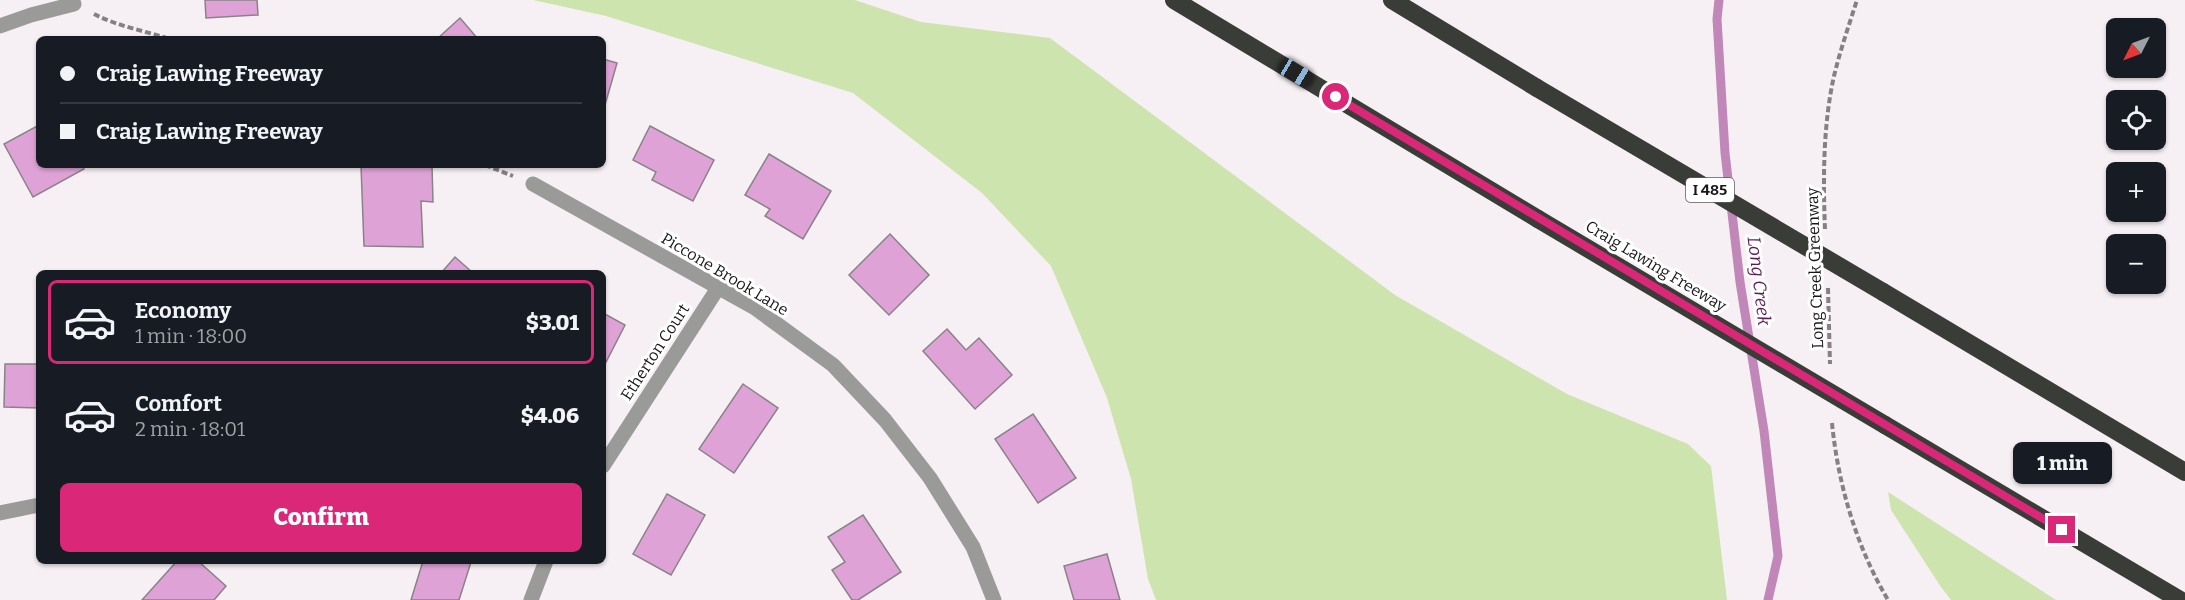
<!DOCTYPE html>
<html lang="en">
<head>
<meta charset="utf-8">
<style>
  :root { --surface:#171b24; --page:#20242c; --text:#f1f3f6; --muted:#9ea1a6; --line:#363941; --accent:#db2777 }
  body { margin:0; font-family:Bitter,serif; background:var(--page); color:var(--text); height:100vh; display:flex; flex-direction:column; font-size:22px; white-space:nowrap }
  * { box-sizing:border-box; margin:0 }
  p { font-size:20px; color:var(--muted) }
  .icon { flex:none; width:33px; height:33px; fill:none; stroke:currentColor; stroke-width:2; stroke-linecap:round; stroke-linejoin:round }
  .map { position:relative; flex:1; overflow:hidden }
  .sheet { position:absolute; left:36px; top:270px; width:570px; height:294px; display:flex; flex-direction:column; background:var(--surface); border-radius:9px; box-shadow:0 2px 4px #0004 }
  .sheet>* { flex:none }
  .hud { position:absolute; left:36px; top:36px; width:570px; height:132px; border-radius:9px; box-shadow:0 2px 4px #0004; display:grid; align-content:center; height:132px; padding:0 24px; background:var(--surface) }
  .needle { width:39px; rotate:228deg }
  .tools { position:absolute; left:2106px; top:18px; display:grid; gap:12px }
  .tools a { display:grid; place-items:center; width:60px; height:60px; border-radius:9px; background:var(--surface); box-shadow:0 2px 4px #0004; font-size:30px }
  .end { position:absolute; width:27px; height:27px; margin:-14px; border:8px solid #db2777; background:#fff; box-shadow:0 0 0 3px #fff }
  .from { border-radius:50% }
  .bubble { position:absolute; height:42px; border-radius:9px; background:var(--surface); box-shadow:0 2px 4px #0004; font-size:20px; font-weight:800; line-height:42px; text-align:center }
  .car { position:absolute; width:18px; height:36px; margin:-18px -9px; border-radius:8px; box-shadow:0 0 4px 2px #0007; background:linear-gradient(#222 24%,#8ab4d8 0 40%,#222 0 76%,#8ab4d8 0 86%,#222 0) }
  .hud b { display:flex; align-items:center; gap:21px; height:57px; font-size:22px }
  .hud b+b { border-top:2px solid var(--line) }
  .hud i { width:15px; height:15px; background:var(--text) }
  ul { padding:10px 0 0; list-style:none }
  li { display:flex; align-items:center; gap:18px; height:84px; margin:0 12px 9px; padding:0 12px; border:3px solid transparent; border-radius:9px }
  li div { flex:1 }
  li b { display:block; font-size:22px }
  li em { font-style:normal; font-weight:800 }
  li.current { border-color:var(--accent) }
  li>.icon { width:54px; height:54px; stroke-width:1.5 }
  .primary-button { display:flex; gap:12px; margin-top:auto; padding:12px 24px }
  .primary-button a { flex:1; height:69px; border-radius:9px; background:var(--accent); color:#fff; font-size:24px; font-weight:800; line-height:69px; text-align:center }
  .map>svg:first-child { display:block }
  .green { fill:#cde4af }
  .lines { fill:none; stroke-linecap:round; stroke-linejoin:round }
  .stream { stroke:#c187b9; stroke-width:9 }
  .building { fill:#dfa2d6; stroke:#898388; stroke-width:1.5 }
  .path { stroke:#848083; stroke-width:4; stroke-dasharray:6 3; stroke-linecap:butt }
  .street { stroke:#9a9b98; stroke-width:15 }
  .highway { stroke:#3a3d37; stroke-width:18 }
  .highway-bridge { stroke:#3a3d37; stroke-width:18 }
  .route { stroke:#db2777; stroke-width:8 }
  .labels { text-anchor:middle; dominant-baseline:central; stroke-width:6; stroke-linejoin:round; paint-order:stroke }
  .shield { fill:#fff; stroke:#5d5c5d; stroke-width:1.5 }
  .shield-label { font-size:15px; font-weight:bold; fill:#181618 }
  .street-label { font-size:16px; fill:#181618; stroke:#fff }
  .water-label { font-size:18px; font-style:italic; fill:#5f1a59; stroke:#fff }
</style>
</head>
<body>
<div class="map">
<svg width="2185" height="600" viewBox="0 0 2185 600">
  <rect width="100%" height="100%" fill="#f6f0f5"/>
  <g class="green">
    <path d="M533,0H855L921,22L1050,38L1395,295L1567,394L1688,444L1711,466L1727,600H1156L1148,579L1131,479L1107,398L1051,266L982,193L853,93L606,16Z"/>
    <path d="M1888,492L2056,600H1951L1941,587L1891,510Z"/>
  </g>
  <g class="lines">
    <path class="stream" d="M1719,0L1717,19L1725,153L1740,282L1764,431L1778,556L1768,600"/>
  </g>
  <g class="building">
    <path d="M205,0H257L258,15L206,18Z"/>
    <path d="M460,18L478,39H437Z"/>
    <path d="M603,59L617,63L603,112Z"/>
    <path d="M39,125V165H82L84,169L33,197L4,144Z"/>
    <path d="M650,126L714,160L693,201L652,180L656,172L633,160Z"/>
    <path d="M769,154L831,191L803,239L765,216L770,209L745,195Z"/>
    <path d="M361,166H432L433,202L421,201L423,247L364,246Z"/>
    <path d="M890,234L929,275L889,315L849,275Z"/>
    <path d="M455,257L473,273H441Z"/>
    <path d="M603,313L625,325L604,366H603Z"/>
    <path d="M947,329L966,350L979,338L1012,375L975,409L923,351Z"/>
    <path d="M5,364H39V408L4,407Z"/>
    <path d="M743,384L778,408L734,473L699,449Z"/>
    <path d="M1033,414L1076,478L1038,503L995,439Z"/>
    <path d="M667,494L705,515L671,575L633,554Z"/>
    <path d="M863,515L901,572L858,600H852L832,570L845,562L828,537Z"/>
    <path d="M1107,554L1120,600H1074L1064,566Z"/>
    <path d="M177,561H198L226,586L214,600H142Z"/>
    <path d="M423,561L471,562L459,600H411Z"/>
  </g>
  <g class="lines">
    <g class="path">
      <path d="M94,14C117,26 145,31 170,39"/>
      <path d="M485,165L513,176"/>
      <path d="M1825,229C1823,179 1823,125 1834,76C1840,51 1849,25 1857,0"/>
      <path d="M1828,288L1830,364"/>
      <path d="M1832,423C1838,484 1856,546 1888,600"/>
    </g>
    <g class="street">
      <path d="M0,26L31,15L74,4"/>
      <path d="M533,184L755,308L833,365L885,420L930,478L973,547L994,600"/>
      <path d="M603,466L718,288"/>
      <path d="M0,513L39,505"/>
      <path d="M531,600L546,561"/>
    </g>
    <g class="highway">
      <path d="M1174,0L1538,219"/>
      <path d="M1392,0L1537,88"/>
      <path d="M1883,292L2185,472"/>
      <path d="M1885,425L2180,600"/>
    </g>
    <g class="highway-bridge">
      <path d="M1537,88L1883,292"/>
      <path d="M1538,219L1885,425"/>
    </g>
  </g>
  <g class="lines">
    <path class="route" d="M1336,97L2062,530"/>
  </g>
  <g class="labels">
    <rect class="shield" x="1686" y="178" width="48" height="24" rx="4.5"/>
    <g class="shield-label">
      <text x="1710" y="190">I 485</text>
    </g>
    <g class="street-label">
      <text transform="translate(1656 266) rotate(31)">Craig Lawing Freeway</text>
      <text transform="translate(1815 268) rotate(-92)">Long Creek Greenway</text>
      <text transform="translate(725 274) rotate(31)">Piccone Brook Lane</text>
      <text transform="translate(655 352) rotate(-57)">Etherton Court</text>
    </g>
    <g class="water-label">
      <text transform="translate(1759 281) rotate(83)">Long Creek</text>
    </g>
  </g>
</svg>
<div class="tools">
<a><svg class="needle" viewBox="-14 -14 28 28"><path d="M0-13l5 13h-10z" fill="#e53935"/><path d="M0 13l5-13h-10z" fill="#9ea1a6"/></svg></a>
<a><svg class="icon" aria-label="locate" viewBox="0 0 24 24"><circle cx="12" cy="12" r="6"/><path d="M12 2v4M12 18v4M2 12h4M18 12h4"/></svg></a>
<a>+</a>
<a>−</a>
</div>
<i class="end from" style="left:1336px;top:97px"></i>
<i class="end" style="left:2062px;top:530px"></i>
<div class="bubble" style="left:2013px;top:442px;width:99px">1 min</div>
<i class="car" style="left:1296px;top:73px;rotate:121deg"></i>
<div class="hud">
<b><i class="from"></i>Craig Lawing Freeway</b>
<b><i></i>Craig Lawing Freeway</b>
</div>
<section class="sheet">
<ul>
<li class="current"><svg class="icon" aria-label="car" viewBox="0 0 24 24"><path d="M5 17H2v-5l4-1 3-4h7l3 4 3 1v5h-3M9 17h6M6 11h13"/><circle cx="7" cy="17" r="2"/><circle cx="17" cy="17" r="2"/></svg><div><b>Economy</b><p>1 min · 18:00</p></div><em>$3.01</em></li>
<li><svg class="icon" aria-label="car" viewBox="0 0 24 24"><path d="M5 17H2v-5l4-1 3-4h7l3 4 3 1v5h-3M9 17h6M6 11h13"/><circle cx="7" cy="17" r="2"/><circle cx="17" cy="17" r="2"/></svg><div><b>Comfort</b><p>2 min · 18:01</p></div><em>$4.06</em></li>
</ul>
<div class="primary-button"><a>Confirm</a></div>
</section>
</div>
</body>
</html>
